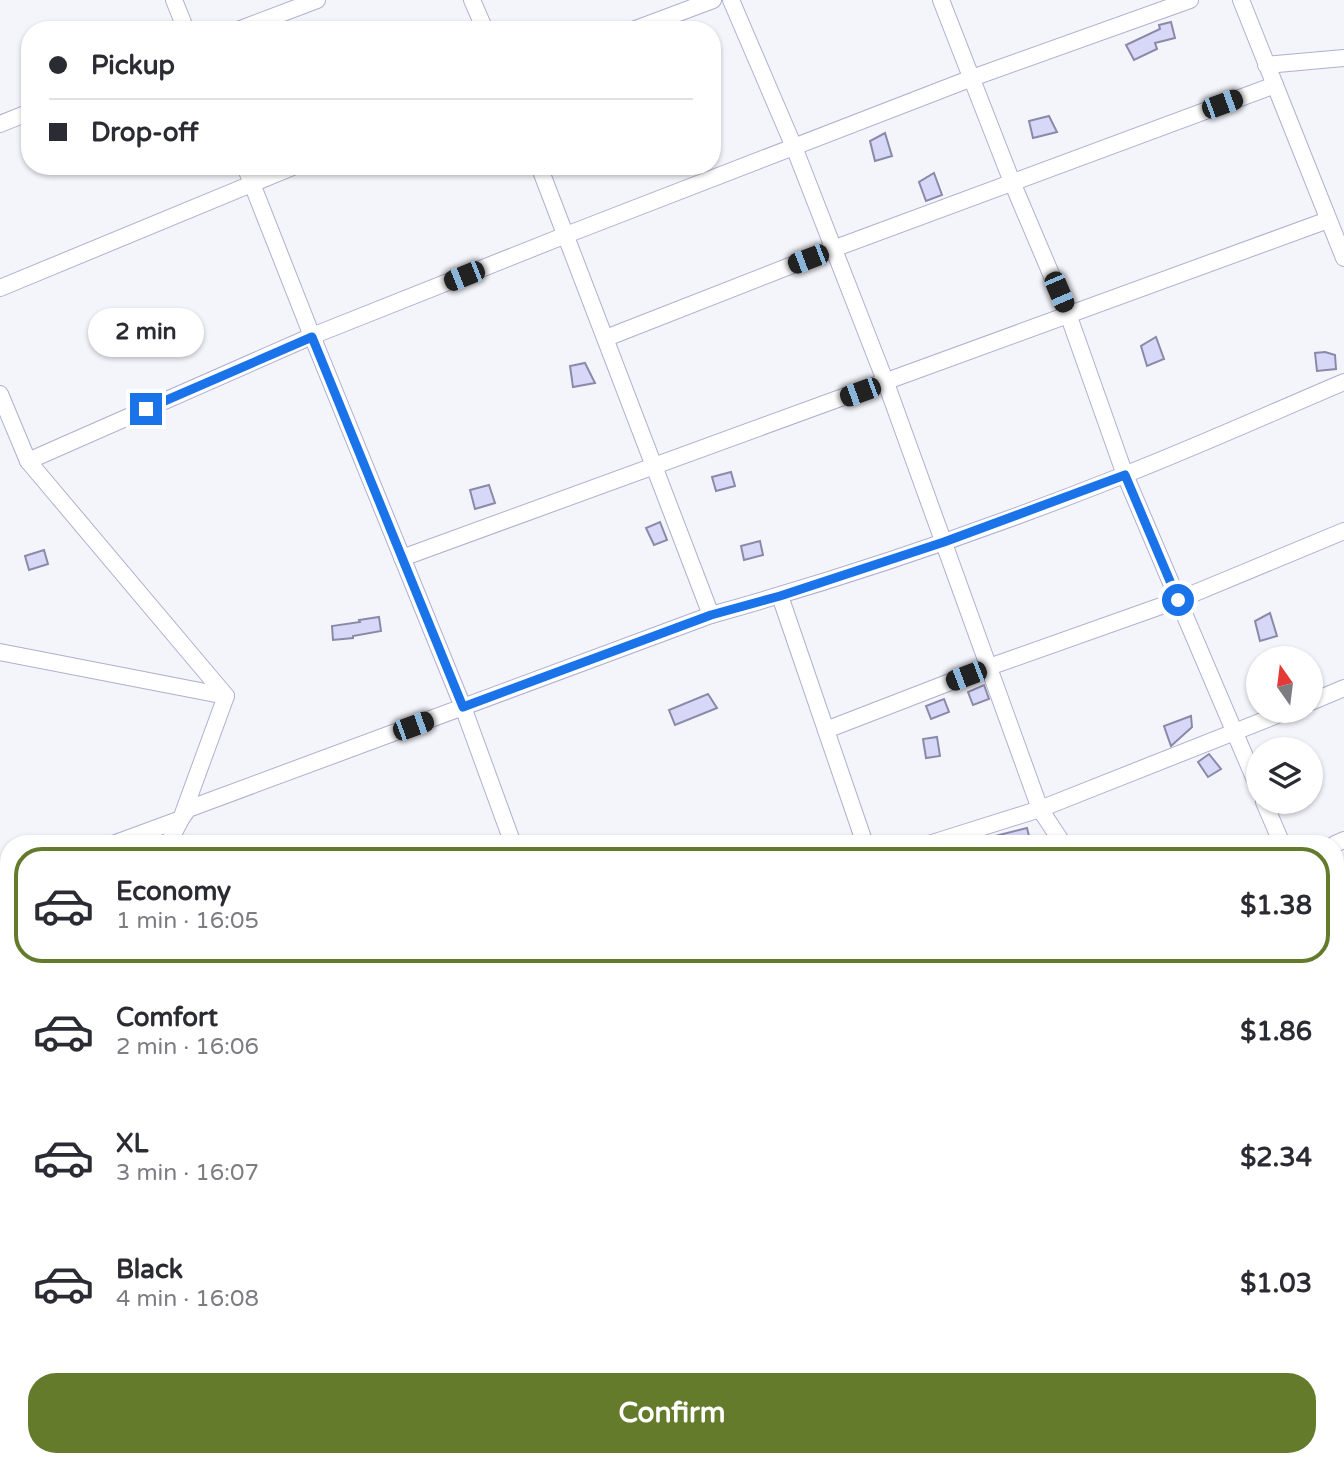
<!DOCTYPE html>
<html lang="en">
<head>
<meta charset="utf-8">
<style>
  :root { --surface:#fff; --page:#f2f2f3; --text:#2b2b33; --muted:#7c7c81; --line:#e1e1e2; --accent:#657b2c }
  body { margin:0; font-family:"Varela Round",sans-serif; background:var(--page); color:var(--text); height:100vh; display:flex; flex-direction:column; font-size:26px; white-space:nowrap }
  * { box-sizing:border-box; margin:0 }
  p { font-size:23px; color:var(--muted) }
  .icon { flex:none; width:38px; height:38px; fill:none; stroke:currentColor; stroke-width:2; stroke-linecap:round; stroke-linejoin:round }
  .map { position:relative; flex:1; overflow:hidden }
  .details { position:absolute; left:0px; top:835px; width:1344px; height:632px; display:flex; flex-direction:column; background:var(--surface); border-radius:28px 28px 0 0; box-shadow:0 2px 5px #0004 }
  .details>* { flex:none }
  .banner { position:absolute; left:21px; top:21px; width:700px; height:154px; border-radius:28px; box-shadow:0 2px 5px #0004; display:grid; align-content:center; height:154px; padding:0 28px; background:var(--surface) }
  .needle { width:46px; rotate:346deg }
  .tools { position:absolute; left:1246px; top:646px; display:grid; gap:14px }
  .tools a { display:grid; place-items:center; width:77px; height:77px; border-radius:50%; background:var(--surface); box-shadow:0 2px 5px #0004; font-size:35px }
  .end { position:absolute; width:32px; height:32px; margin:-16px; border:9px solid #1a73e8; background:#fff; box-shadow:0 0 0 4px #fff }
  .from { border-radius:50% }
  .bubble { position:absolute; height:49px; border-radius:24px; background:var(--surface); box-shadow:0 2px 5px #0004; font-size:23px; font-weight:800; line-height:49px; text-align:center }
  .car { position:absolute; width:21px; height:42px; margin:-21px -10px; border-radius:9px; box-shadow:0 0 5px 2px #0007; background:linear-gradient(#222 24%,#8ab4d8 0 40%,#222 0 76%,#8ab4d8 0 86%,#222 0) }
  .banner b { display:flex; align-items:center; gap:24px; height:66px; font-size:26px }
  .banner b+b { border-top:2px solid var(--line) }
  .banner i { width:18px; height:18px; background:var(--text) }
  ul { padding:12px 0 0; list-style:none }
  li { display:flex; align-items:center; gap:21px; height:116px; margin:0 14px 10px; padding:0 14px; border:4px solid transparent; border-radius:28px }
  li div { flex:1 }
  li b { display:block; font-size:26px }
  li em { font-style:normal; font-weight:800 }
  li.on { border-color:var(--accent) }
  li>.icon { width:63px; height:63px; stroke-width:1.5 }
  .cta { display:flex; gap:14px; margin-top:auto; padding:14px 28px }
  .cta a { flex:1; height:80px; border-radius:28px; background:var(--accent); color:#fff; font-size:28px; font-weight:800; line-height:80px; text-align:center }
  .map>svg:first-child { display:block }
  .building { fill:#d7d7f8; stroke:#8a8aa8; stroke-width:2 }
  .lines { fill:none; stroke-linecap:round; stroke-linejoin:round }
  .minor-casing { stroke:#b0afcf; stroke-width:18 }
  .minor { stroke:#fff; stroke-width:16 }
  .route { stroke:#1a73e8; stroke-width:9 }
</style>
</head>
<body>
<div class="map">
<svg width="1344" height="1465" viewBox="0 0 1344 1465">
  <rect width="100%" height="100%" fill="#f4f4fb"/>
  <g class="building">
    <path d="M1171,22L1175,38L1155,43L1157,49L1134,60L1126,45L1160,29L1159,25Z"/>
    <path d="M1049,116L1057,132L1033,138L1029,121Z"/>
    <path d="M885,133L892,156L875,161L870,141Z"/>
    <path d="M934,173L942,195L926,201L919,182Z"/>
    <path d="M1156,337L1164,359L1147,366L1141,346Z"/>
    <path d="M1325,352L1335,355L1336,369L1317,371L1315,353Z"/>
    <path d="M585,363L595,383L573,387L570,366Z"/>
    <path d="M731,472L735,486L716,491L712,477Z"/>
    <path d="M489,485L495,503L475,509L470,490Z"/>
    <path d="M660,522L667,540L654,545L646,528Z"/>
    <path d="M760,541L763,555L744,560L741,546Z"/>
    <path d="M44,550L48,564L29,570L25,556Z"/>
    <path d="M1270,613L1277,636L1260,641L1255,621Z"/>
    <path d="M379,617L381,631L353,636V638L333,640L332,626L360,622L359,620Z"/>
    <path d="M984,685L989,699L973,705L968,692Z"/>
    <path d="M708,694L717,708L675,725L669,710Z"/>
    <path d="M944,699L949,712L931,719L926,706Z"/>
    <path d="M1191,716L1192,727L1171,746L1164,726Z"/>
    <path d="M937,737L940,756L926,758L923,739Z"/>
    <path d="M1209,754L1221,769L1208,777L1198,762Z"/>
    <path d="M1027,828L1030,840L1014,844H983V839Z"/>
  </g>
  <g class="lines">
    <defs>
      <g id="minor">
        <path d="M174,0L186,30"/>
        <path d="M472,0L485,30"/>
        <path d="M731,0L794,147L886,383L1040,809L1063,844"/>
        <path d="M941,0L1012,182L1068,314L1125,475L1258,787"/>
        <path d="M1241,0L1344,258"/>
        <path d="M238,30L317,0"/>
        <path d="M633,30L713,0"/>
        <path d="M1266,65L1344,58"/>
        <path d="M0,124L30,112"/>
        <path d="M245,166L312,336L463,707L513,844"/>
        <path d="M539,166L711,615"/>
        <path d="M0,288L295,166"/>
        <path d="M606,338L833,249L1275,85"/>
        <path d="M0,394L28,461L226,696L181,819L113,844"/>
        <path d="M28,461L312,336L566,235L972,78L1190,0"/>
        <path d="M402,558L1328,220"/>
        <path d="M780,596L865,844"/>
        <path d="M0,652L226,696"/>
        <path d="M1311,702L1344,688"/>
        <path d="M826,730L989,667L1178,600L1344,531"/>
        <path d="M1264,802L1282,844"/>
        <path d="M168,844L181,819L188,809L711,615C851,576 988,529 1124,475C1198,446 1271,413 1344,382"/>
        <path d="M929,844L1040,809L1290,710"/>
        <path d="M1335,844L1344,840"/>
        <path d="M0,884L9,881"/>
        <path d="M1335,948L1344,965"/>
        <path d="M1335,1013L1344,1010"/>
        <path d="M1335,1165L1344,1161"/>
        <path d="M0,1169L9,1152"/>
        <path d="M0,1189L9,1185"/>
        <path d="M1335,1323L1344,1321"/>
        <path d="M0,1326L9,1323"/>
        <path d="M736,1458L739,1465"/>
        <path d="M1328,1458L1331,1465"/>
        <path d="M934,1465L953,1458"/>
      </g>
    </defs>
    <use href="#minor" class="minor-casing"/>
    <use href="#minor" class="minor"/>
  </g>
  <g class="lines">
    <path class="route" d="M146,409L312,337L463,707L711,615L780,596L944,542L1125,475L1178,600"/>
  </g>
</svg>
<div class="tools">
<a><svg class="needle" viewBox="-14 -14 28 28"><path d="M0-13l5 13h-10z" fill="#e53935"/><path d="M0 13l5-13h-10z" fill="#7c7c81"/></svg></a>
<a><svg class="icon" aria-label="layers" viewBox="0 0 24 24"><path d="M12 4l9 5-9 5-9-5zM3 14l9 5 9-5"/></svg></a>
</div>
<i class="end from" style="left:1178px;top:600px"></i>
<i class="end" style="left:146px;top:409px"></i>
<div class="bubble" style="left:88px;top:308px;width:116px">2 min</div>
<i class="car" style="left:1222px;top:104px;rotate:70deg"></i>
<i class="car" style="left:808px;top:259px;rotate:249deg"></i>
<i class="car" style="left:464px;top:276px;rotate:248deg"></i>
<i class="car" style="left:1059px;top:292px;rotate:157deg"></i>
<i class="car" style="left:860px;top:392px;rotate:250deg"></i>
<i class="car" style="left:966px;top:676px;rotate:249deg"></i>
<i class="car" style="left:413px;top:726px;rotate:70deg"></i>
<div class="banner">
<b><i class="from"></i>Pickup</b>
<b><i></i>Drop-off</b>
</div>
<section class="details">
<ul>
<li class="on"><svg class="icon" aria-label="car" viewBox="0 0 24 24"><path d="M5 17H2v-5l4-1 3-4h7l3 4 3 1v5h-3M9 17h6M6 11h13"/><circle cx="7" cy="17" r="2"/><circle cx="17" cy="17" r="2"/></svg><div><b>Economy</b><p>1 min · 16:05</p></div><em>$1.38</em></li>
<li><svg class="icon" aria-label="car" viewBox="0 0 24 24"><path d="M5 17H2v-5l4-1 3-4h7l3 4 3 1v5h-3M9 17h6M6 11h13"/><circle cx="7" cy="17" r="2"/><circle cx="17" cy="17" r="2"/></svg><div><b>Comfort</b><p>2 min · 16:06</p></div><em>$1.86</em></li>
<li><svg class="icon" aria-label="car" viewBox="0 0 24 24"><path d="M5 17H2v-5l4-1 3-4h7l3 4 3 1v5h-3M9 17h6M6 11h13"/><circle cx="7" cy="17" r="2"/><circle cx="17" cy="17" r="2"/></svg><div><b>XL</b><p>3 min · 16:07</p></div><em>$2.34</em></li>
<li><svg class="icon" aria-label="car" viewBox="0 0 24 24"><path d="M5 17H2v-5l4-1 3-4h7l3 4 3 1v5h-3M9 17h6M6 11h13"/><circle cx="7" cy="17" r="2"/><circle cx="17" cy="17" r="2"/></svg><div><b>Black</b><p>4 min · 16:08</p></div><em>$1.03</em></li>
</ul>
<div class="cta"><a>Confirm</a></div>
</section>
</div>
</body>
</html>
